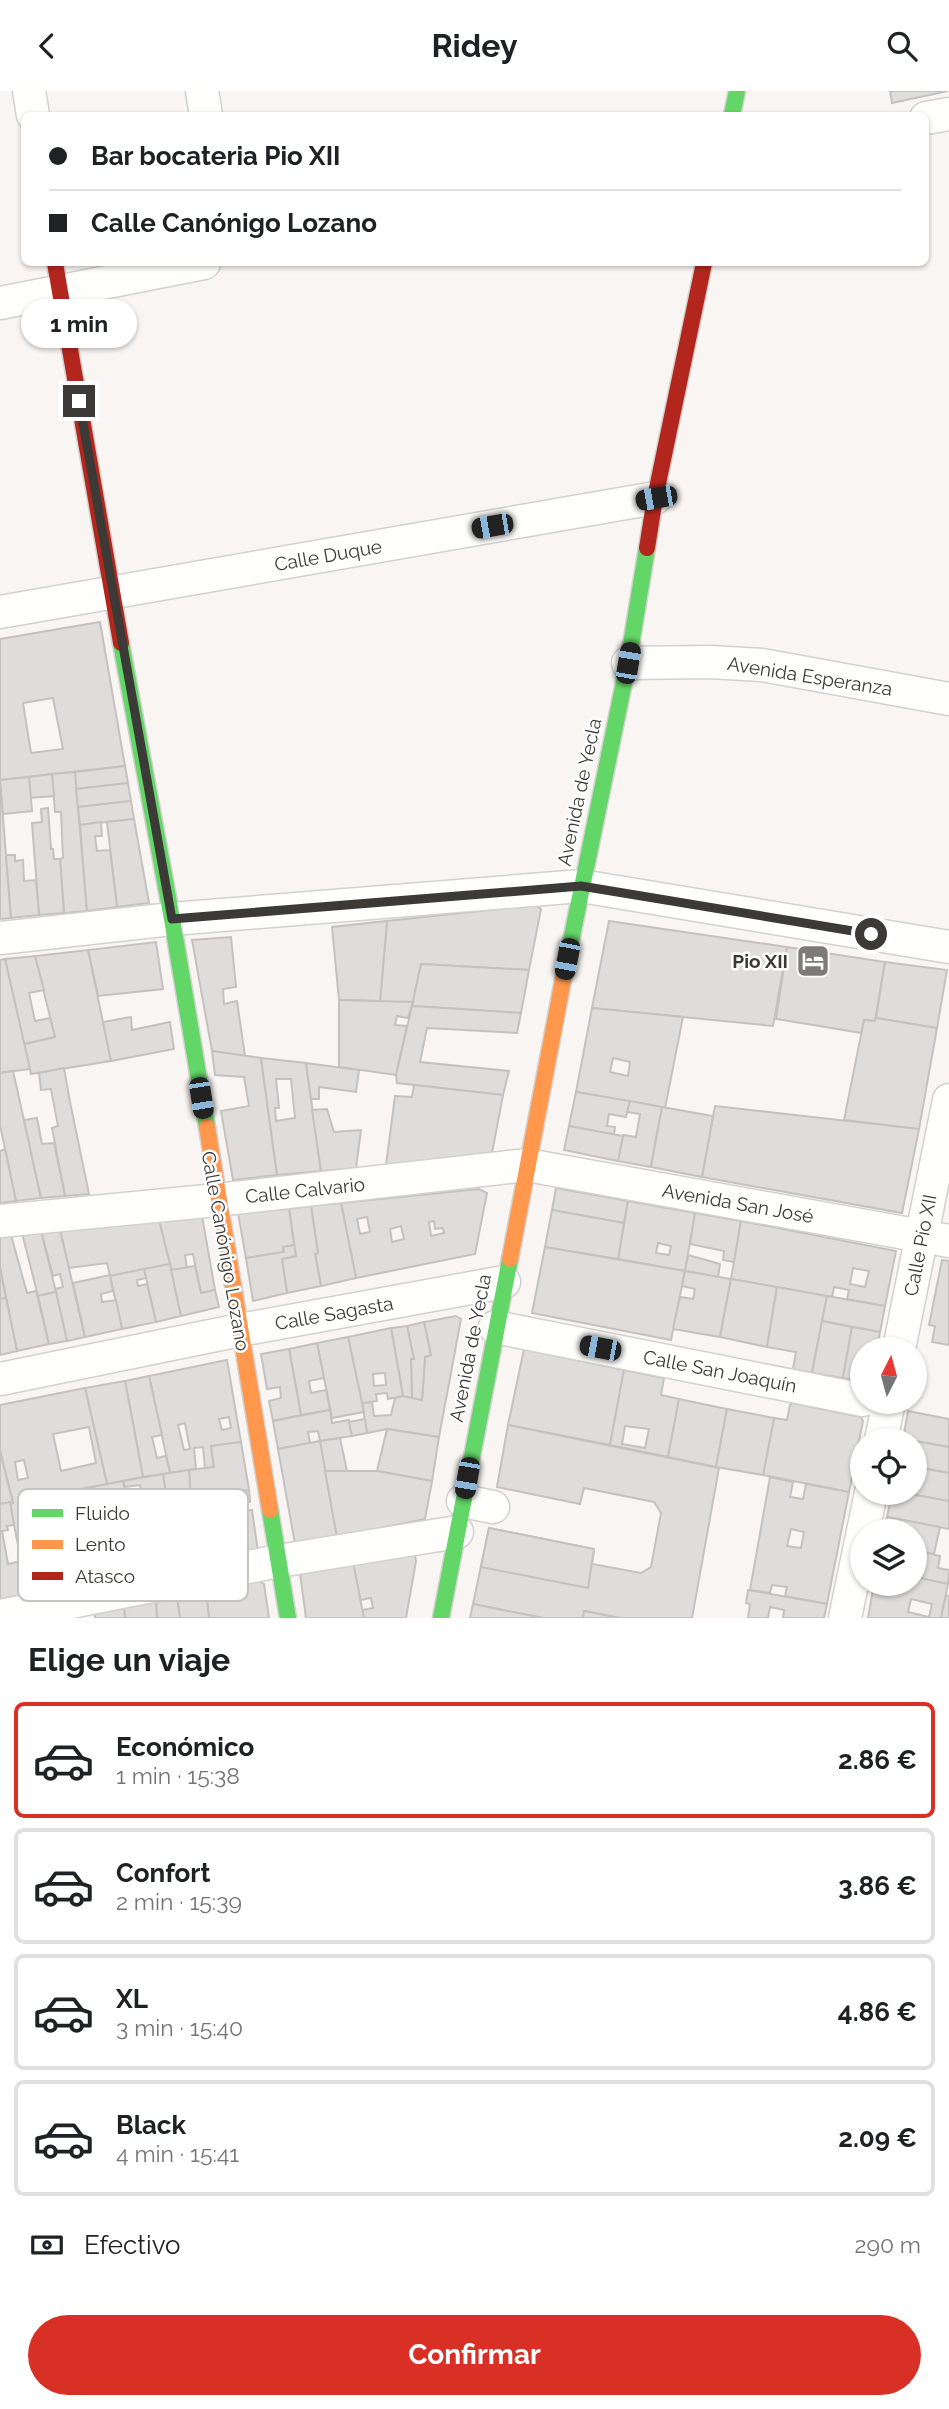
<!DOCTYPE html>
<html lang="es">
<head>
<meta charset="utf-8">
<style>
  :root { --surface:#fff; --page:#f2f2f2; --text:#202124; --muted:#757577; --line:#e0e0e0; --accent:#d93025 }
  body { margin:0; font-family:Raleway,sans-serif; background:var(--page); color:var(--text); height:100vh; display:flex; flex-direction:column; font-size:26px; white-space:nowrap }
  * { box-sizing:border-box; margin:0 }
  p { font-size:23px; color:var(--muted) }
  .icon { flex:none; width:38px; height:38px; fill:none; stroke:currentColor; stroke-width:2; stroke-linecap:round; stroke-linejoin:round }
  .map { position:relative; height:1527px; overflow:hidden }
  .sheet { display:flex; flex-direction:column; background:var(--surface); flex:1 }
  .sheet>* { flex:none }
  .hud { position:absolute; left:21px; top:21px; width:908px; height:154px; border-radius:10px; box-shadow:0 2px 5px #0004; display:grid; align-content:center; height:154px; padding:0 28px; background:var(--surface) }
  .needle { width:46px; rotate:6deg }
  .buttons { position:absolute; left:850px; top:1246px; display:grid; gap:14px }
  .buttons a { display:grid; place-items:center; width:77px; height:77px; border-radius:50%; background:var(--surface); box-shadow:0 2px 5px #0004; font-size:35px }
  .end { position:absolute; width:32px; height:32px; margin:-16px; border:9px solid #3b3a37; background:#fff; box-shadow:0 0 0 4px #fff }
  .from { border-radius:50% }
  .bubble { position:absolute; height:49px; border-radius:24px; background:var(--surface); box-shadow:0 2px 5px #0004; font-size:23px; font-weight:700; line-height:49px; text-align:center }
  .car { position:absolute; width:21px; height:42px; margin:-21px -10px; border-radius:9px; box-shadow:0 0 5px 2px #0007; background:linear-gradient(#222 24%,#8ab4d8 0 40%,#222 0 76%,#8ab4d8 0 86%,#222 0) }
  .hud b { display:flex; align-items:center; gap:24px; height:66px; font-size:26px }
  .hud b+b { border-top:2px solid var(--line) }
  .hud i { width:18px; height:18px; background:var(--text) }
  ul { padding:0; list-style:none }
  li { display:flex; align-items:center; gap:21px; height:116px; margin:0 14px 10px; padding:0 14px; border:4px solid var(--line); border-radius:10px }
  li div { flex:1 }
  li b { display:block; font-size:26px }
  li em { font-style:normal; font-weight:700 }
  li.selected { border-color:var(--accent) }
  li>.icon { width:63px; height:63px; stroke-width:1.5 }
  h2 { padding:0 28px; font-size:32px; line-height:84px }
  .pay { display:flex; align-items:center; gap:18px; height:77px; padding:0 28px; font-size:26px }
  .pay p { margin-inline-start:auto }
  .button { display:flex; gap:14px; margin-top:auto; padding:14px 28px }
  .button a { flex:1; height:80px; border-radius:42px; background:var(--accent); color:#fff; font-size:28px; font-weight:700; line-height:80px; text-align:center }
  header { display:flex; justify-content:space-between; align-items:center; height:91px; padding:0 28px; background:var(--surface); font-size:32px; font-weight:700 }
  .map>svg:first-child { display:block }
  .building { fill:#dfdddb; stroke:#c4c2c0; stroke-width:2; fill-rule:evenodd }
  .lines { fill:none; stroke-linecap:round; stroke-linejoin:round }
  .street-casing { stroke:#d3d1cf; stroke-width:35 }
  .fast-casing { stroke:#d3d1cf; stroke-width:19 }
  .slow-casing { stroke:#d3d1cf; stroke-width:19 }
  .jam-casing { stroke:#d3d1cf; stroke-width:19 }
  .street { stroke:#fefefd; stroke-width:32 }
  .fast { stroke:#63d668; stroke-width:16 }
  .slow { stroke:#ff974d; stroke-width:16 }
  .jam { stroke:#b3261e; stroke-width:16 }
  .route { stroke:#3b3a37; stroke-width:9 }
  .labels { text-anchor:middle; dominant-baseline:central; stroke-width:5; stroke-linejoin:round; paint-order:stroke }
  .street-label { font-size:19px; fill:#3b3a37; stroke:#fff }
  .poi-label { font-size:19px; font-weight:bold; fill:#3b3a37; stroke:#fff; text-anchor:end }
  .key { fill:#fff; stroke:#c4c4c3; stroke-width:2 }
  .key-label { font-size:19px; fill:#3b3a37 }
</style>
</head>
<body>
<header><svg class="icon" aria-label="back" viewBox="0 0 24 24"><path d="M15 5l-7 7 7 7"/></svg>Ridey<svg class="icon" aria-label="search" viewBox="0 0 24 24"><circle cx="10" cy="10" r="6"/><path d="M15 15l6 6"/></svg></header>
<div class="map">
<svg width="949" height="1527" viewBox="0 0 949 1527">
  <rect width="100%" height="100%" fill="#f8f5f2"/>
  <g class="building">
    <path d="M890,0H948L892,12Z"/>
    <path d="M100,531L125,675L0,689L11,827L0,828V548ZM53,607L63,658L31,662L23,612Z"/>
    <path d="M125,675L128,692L76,698L75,681Z"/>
    <path d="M75,681L87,820L64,822L60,768L63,767L61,721H55L52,683Z"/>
    <path d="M52,683L54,705L30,707L29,686Z"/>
    <path d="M29,686L32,720L3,723L0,689Z"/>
    <path d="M128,692L131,710L78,716L76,698Z"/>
    <path d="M131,710L134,728L80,734L78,716Z"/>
    <path d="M48,717L51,758H53L54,768H60L64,822L39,824L32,732L42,731L41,718Z"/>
    <path d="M134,728L149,812L117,816L107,731Z"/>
    <path d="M101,731L102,745H95L97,760L110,759L117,816L87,820L80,734Z"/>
    <path d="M6,764H15V770L23,769L24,790L36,789L39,824L11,827Z"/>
    <path d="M535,814L541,818L529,879L421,873L413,911H380L387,830Z"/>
    <path d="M387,830L380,910L339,909L332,836Z"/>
    <path d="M609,830L787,856L773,935L592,917Z"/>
    <path d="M231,846L236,896L223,898L224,913L237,910L245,965L212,960L192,849Z"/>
    <path d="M156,851L163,898L98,905L88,859Z"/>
    <path d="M787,856L885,871L875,930L864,929L862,942L776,928Z"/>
    <path d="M88,859L111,970L31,983L24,953L55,946L35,865Z"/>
    <path d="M35,865L44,899L29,902L35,930L50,927L55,946L24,953L5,868Z"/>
    <path d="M5,868L30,978L0,982V869Z"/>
    <path d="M885,871L947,879L937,937L876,927Z"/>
    <path d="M421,873L529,879L521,922L412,915Z"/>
    <path d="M339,909L413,911L408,927L397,925L395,934L407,935L396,984L339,976Z"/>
    <path d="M412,915L521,922L517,942L427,937L420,971L509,980L503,1004L397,992L396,984Z"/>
    <path d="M592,917L683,926L665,1017L576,1001ZM613,967L630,971L628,985L610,981Z"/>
    <path d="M131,926L132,939L170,931L174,958L111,970L103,931Z"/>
    <path d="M876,927L937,937L919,1038L844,1029L864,929L875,930Z"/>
    <path d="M212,960L261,967L277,1084L233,1089L221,1020L249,1015L244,986L215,984Z"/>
    <path d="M261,967L306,972L321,1080L277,1084ZM276,988H291L295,1027L276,1030L275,1017H279Z"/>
    <path d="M306,972L359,979L356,1001L319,996V1008H311Z"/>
    <path d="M64,977L70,1011L89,1103L65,1105L52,1037L58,1035L51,998L41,999L39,982Z"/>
    <path d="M13,980L24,1029L41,1107L16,1110L0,1034V982Z"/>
    <path d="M414,994L503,1004L492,1062L386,1074L395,1005L412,1006Z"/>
    <path d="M576,1001L630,1010L626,1026L609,1023L607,1035L615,1036L614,1044L569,1035Z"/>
    <path d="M630,1010L662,1016L651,1076L618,1070L623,1044L636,1046L640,1023L627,1021Z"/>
    <path d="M715,1015L919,1038L902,1122L702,1086Z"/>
    <path d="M662,1016L713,1025L702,1086L651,1076Z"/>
    <path d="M327,1018L334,1041L361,1039L356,1077L321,1080L312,1019Z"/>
    <path d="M37,1027L42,1053L54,1052L65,1105L41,1107L24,1029Z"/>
    <path d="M569,1035L623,1045L618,1070L564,1059Z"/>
    <path d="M5,1058L16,1110L0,1112V1060Z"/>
    <path d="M556,1097L628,1110L624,1132L552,1119Z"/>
    <path d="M479,1098L487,1102L475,1163L356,1187L341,1112ZM367,1126L370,1141L360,1143L357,1128ZM434,1130L435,1138L443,1137L444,1142L431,1145L429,1131ZM401,1135L404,1148L392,1151L390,1138Z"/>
    <path d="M628,1110L695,1122L685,1180L618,1168ZM658,1152L671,1155L669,1164L656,1162Z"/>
    <path d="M341,1112L356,1187L321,1195L315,1163L318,1162L311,1115Z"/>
    <path d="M311,1115L318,1162L315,1163L321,1195L287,1202L282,1168L296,1165L289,1118Z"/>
    <path d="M289,1118L294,1154L283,1156L284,1161L246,1167L238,1122Z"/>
    <path d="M552,1119L624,1132L618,1168L545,1156Z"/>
    <path d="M695,1122L741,1130L734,1171L723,1169L724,1160L690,1153Z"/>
    <path d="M202,1125L215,1199L201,1202L193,1163L185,1164L187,1177L171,1179L159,1129Z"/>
    <path d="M159,1129L170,1173L110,1185L107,1172L69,1177L60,1139Z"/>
    <path d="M741,1130L896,1160L885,1215L847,1208L849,1199L834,1196L832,1206L731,1188ZM853,1177L869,1180L865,1196L850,1193Z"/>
    <path d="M60,1139L85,1246L67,1250L55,1198L63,1196L60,1183L53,1185L41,1140Z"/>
    <path d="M41,1140L56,1201L38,1205L22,1142Z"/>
    <path d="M11,1144L27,1202L36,1200L49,1253L17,1260L0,1177V1145Z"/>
    <path d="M294,1154L296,1165L282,1168L287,1202L253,1210L246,1167L284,1161L283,1156Z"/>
    <path d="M545,1156L685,1180L671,1249L532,1222Z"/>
    <path d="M688,1164L720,1173L718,1186L685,1180Z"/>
    <path d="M942,1169L949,1170V1254L932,1251L935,1235L929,1234Z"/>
    <path d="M170,1173L181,1225L156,1231L144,1178Z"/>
    <path d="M195,1175L201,1202L215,1199L219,1216L181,1225L171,1179Z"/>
    <path d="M0,1177L6,1207L0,1208Z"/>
    <path d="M144,1178L146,1187L137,1189L138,1195L147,1193L156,1231L122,1238L110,1185Z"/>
    <path d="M685,1180L731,1188L720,1246L673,1238L680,1206L693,1208L695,1198L682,1195Z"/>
    <path d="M110,1184L113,1200L101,1203L102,1211L116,1209L122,1238L85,1246L73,1192Z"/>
    <path d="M731,1188L777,1196L767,1256L720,1246Z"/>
    <path d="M777,1196L827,1205L812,1282L793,1278L796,1261L767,1256Z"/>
    <path d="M56,1201L67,1250L49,1253L38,1205Z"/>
    <path d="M827,1205L885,1215L880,1241L822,1230Z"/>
    <path d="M6,1207L17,1260L0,1264V1208Z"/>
    <path d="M456,1225L461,1228L439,1346L387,1338L367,1342L362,1312L372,1311L374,1325L391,1324L395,1307L403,1305L422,1309L425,1266L431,1264L424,1231Z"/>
    <path d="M822,1230L852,1236L843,1287L812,1282Z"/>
    <path d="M424,1231L431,1264L425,1266L422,1309L412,1307L411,1268H414L407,1235Z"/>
    <path d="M407,1235L414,1268H411L412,1307L403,1305L391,1237Z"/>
    <path d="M852,1236L880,1241L877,1258H863V1291L843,1287Z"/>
    <path d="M391,1237L403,1305L388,1308L387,1302L376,1303L377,1310L362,1312L348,1246ZM385,1282L386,1294L374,1295L373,1283Z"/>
    <path d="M348,1246L364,1321L332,1327L317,1252Z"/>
    <path d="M317,1252L324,1287L309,1290L311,1302L326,1299L330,1319L301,1324L289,1258Z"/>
    <path d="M289,1258L301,1324L273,1330L269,1310L281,1307L280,1296L267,1298L261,1263Z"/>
    <path d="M524,1258L624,1279L610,1354L508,1334Z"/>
    <path d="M227,1269L241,1351L211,1355L214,1376L205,1377L203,1356L194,1357L196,1378L170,1382L149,1285ZM229,1326L231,1337L222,1339L219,1328ZM185,1332L190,1358L184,1359L178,1334Z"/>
    <path d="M624,1279L664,1287L661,1304L679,1308L668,1366L610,1354ZM625,1335L649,1338L645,1357L622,1353Z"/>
    <path d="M149,1285L162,1344L152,1346L157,1367L166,1365L170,1382L143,1386L125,1290Z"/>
    <path d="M125,1290L143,1386L107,1393L85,1297Z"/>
    <path d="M85,1297L107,1393L48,1404L65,1499L28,1506L10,1413L13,1412L0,1360V1314ZM89,1336L96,1372L61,1380L53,1343ZM24,1369L28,1387L18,1389L15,1371ZM38,1430L45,1466L38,1467L31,1431Z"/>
    <path d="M679,1308L727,1318L716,1376L668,1366Z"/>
    <path d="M792,1312L861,1326L863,1330L849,1401L763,1384L774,1327L787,1329L790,1314Z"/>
    <path d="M727,1318L774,1327L763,1384L716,1376Z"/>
    <path d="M330,1319L332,1332L349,1329L352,1345L320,1350L318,1340L308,1341L310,1352L278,1358L273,1330Z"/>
    <path d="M908,1320L949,1328V1356L903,1348Z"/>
    <path d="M365,1328L367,1342L352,1345L349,1331Z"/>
    <path d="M508,1334L719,1377L692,1527H620L584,1520L583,1527H543L473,1513L489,1437L594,1458L592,1473L641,1482L651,1476L661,1422L654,1411L584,1397L580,1413L497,1396Z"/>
    <path d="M387,1338L439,1346L432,1390L377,1380Z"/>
    <path d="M340,1347L347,1380H325L320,1350Z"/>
    <path d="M320,1350L337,1446L295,1453L278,1358Z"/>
    <path d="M915,1350L949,1356V1382L915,1376Z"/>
    <path d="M241,1351L249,1399L191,1408L189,1379L214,1376L211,1355Z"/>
    <path d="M0,1360L13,1412L0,1413Z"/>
    <path d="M915,1376L949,1382V1410L904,1402H915Z"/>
    <path d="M189,1379L195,1474L177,1477L163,1383Z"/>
    <path d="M325,1380H377L432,1390L425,1428L337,1446Z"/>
    <path d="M163,1383L166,1403L142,1406L140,1394L125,1396L123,1390Z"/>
    <path d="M770,1386L793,1391L790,1406L803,1408L806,1393L849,1401L827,1513L785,1505L787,1496L772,1494L770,1502L750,1499ZM791,1438L804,1441L801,1457L787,1455Z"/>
    <path d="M123,1390L127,1409L102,1412L107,1439L131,1435L138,1485L100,1493L87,1397Z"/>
    <path d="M249,1399L250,1411L236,1413L237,1416L222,1417L220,1404Z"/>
    <path d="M892,1402H904L949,1410V1438L887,1426Z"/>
    <path d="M10,1411L14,1434L7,1435L8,1439L2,1440L8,1473L21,1470L28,1506L0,1511V1413Z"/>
    <path d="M237,1416L238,1421L252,1419L258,1461L227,1467L222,1417Z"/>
    <path d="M887,1426L940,1436L934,1463L915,1459V1440H884Z"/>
    <path d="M489,1437L594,1458L588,1497L481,1476Z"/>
    <path d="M915,1459L940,1465L938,1477L949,1479L948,1493L915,1486Z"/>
    <path d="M414,1460L416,1470L406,1527H364L362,1519L373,1517L371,1507L360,1509L353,1471Z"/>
    <path d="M353,1471L364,1527H306L300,1482Z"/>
    <path d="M915,1486L948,1493L941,1527H868L874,1493H915ZM911,1508L932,1513L929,1526L908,1521Z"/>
    <path d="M259,1490L264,1493L269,1527H209L206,1501Z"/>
    <path d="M748,1499L827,1513L824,1527H783L784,1519L770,1516L768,1527H748L750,1513L746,1512Z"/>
    <path d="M206,1501L209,1527H180L177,1507Z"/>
    <path d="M946,1504L949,1505V1527H941Z"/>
    <path d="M177,1507L180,1527H157L156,1511Z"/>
    <path d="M156,1511L157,1527H125L124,1517Z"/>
    <path d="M473,1513L543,1527H470Z"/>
    <path d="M124,1517L125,1527H95V1523Z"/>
    <path d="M584,1520L620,1527H583Z"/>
  </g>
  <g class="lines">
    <defs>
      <g id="street">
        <path d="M29,0L33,24"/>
        <path d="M202,0L206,24"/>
        <path d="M926,27L949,23"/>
        <path d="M0,212L204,172"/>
        <path d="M0,521L655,407"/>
        <path d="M628,572L710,571L762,574L949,608"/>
        <path d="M0,847L172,828L581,795L949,856"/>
        <path d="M0,1130L217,1109L527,1074L949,1150"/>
        <path d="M495,1236L863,1309"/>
        <path d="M899,1258L949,1009"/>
        <path d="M0,1288L240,1239L504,1191"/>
        <path d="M881,1349L889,1311"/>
        <path d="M463,1410L493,1416"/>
        <path d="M0,1525L279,1470L457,1441"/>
        <path d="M845,1527L871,1402"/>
      </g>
      <g id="fast">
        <path d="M732,24L737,0"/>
        <path d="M121,552L172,828L207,1036"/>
        <path d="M563,889L628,572L647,457"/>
        <path d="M270,1419L288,1527"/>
        <path d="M441,1527L510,1168"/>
      </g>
      <g id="slow">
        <path d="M207,1036L270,1419"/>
        <path d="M510,1168L563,889"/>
      </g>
      <g id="jam">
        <path d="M55,172L121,552"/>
        <path d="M647,457L655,407L704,172"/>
      </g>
    </defs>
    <use href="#street" class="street-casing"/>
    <use href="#fast" class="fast-casing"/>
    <use href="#slow" class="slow-casing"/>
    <use href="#jam" class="jam-casing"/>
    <use href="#street" class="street"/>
    <use href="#fast" class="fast"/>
    <use href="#slow" class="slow"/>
    <use href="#jam" class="jam"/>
  </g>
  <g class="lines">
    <path class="route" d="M79,310L172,828L581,795L871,843"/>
  </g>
  <defs>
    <symbol id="hotel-square" viewBox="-11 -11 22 22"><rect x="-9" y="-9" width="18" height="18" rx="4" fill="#7d7b78" stroke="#fff"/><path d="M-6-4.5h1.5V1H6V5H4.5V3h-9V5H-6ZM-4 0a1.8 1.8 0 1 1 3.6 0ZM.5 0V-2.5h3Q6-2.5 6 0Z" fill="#fff"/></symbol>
  </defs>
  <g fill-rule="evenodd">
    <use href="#hotel-square" x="794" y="851" width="38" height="38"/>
  </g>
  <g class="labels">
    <g class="street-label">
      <text transform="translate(328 464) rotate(-10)">Calle Duque</text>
      <text transform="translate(810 585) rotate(9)">Avenida Esperanza</text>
      <text transform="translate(579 701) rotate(-78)">Avenida de Yecla</text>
      <text transform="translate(305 1099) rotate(-6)">Calle Calvario</text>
      <text transform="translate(738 1112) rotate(10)">Avenida San José</text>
      <text transform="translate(920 1154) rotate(-79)">Calle Pío XII</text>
      <text transform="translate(226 1160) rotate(80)">Calle Canónigo Lozano</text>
      <text transform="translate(334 1222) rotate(-10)">Calle Sagasta</text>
      <text transform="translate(470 1257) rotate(-79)">Avenida de Yecla</text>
      <text transform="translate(720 1280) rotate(11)">Calle San Joaquín</text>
    </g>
    <g class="poi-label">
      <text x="788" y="870">Pio XII</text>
    </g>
  </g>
  <rect x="18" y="1398" width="230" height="112" rx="10" class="key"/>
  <rect x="32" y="1418" width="31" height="8" fill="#63d668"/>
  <rect x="32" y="1449" width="31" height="9" fill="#ff974d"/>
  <rect x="32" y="1481" width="31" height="8" fill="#b3261e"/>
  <g class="key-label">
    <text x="75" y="1429">Fluido</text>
    <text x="75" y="1460">Lento</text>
    <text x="75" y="1492">Atasco</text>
  </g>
</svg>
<div class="buttons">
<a><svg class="needle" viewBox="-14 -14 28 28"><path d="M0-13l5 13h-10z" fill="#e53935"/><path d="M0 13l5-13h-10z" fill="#757577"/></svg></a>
<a><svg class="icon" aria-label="locate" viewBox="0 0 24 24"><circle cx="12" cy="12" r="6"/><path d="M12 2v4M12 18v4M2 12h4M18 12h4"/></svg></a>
<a><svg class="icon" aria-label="layers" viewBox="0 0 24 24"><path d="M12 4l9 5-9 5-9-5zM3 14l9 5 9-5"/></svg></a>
</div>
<i class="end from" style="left:871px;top:843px"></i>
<i class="end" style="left:79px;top:310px"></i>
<div class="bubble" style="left:21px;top:208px;width:116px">1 min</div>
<i class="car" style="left:656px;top:407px;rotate:260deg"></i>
<i class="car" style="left:492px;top:435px;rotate:260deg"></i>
<i class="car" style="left:628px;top:572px;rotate:10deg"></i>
<i class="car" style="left:567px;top:868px;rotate:191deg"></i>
<i class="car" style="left:201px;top:1007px;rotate:171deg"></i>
<i class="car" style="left:600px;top:1257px;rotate:281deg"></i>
<i class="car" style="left:467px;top:1387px;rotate:190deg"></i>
<div class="hud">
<b><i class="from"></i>Bar bocateria Pio XII</b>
<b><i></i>Calle Canónigo Lozano</b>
</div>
</div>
<section class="sheet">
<h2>Elige un viaje</h2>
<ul>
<li class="selected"><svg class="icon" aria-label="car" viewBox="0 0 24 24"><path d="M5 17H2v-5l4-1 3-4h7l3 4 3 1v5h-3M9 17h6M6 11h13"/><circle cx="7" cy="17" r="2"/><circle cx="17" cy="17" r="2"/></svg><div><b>Económico</b><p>1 min · 15:38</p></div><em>2.86 €</em></li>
<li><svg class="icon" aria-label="car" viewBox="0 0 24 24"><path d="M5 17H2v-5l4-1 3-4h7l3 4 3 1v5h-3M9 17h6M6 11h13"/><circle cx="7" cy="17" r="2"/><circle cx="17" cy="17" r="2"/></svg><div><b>Confort</b><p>2 min · 15:39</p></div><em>3.86 €</em></li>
<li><svg class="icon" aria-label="car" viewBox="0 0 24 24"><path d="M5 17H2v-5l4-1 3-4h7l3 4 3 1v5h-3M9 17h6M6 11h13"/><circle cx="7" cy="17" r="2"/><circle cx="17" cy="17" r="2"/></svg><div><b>XL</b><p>3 min · 15:40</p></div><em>4.86 €</em></li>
<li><svg class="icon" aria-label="car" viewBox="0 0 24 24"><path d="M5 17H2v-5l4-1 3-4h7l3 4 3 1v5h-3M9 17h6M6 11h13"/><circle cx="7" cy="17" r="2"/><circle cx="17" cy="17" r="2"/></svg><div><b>Black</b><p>4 min · 15:41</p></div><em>2.09 €</em></li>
</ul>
<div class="pay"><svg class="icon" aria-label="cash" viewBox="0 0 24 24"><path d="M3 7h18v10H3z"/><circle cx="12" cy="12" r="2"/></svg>Efectivo<p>290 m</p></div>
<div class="button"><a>Confirmar</a></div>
</section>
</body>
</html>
